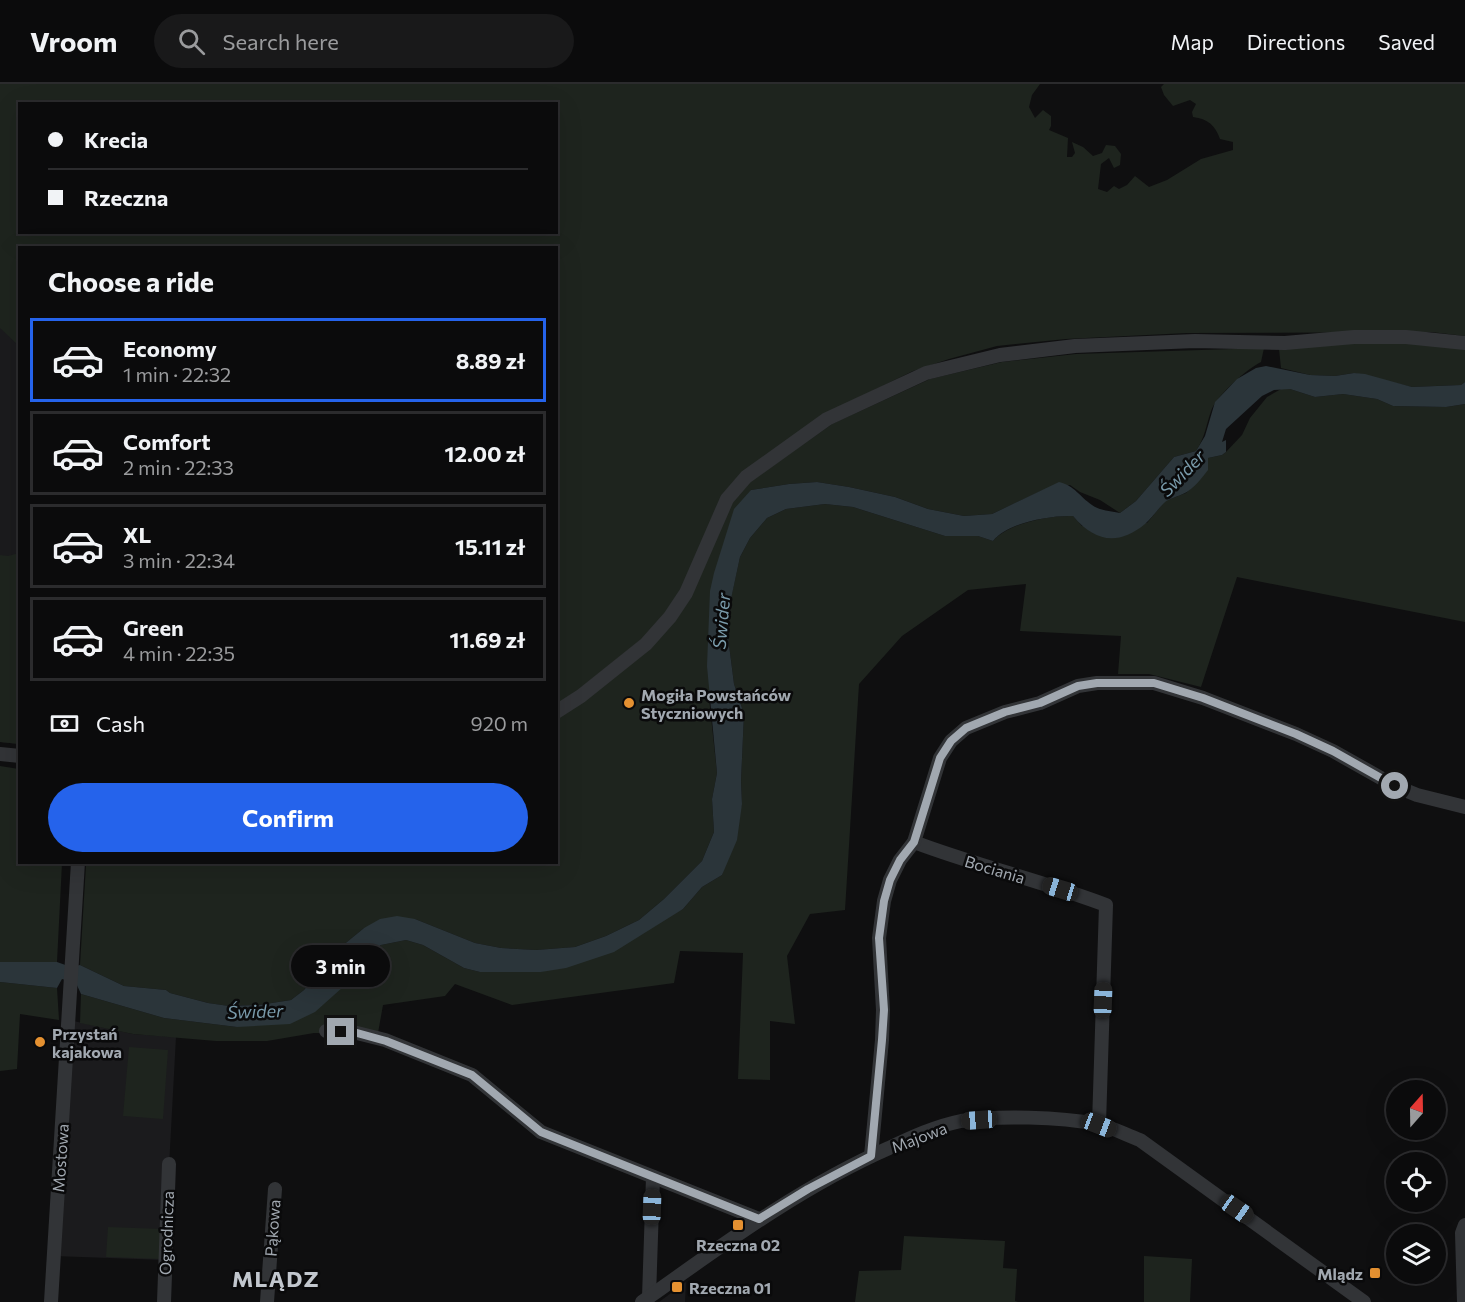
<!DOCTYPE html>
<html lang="en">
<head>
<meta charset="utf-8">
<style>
  :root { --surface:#0b0b0c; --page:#19191a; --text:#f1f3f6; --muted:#9a9b9d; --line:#2b2b2d; --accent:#2563eb }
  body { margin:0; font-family:Commissioner,sans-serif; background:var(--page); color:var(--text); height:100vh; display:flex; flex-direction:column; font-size:22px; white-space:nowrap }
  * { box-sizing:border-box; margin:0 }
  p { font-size:20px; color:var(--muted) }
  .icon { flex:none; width:33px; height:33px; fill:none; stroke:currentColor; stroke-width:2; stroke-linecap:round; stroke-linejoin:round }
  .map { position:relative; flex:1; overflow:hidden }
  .sheet { position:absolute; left:18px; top:162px; width:540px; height:618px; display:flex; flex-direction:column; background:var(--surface); border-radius:0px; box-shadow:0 6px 24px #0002,0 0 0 2px var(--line) }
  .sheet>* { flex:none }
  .top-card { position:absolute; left:18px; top:18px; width:540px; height:132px; border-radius:0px; box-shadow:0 6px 24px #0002,0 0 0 2px var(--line); display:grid; align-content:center; height:132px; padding:0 30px; background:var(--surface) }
  .needle { width:39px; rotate:20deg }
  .tools { position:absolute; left:1386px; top:996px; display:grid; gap:12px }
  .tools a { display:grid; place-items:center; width:60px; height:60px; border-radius:50%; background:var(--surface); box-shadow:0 6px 24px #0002,0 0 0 2px var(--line); font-size:30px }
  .end { position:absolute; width:27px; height:27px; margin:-14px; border:8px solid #a1a8b0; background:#111; box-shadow:0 0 0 3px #111 }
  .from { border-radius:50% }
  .bubble { position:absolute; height:42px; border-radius:21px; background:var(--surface); box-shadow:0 6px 24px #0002,0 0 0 2px var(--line); font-size:20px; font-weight:700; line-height:42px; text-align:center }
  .car { position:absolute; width:18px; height:36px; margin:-18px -9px; border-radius:8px; box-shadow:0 0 4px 2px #0007; background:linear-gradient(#222 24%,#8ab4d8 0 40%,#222 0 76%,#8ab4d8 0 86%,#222 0) }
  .top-card b { display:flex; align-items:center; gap:21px; height:57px; font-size:22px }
  .top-card b+b { border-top:2px solid var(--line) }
  .top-card i { width:15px; height:15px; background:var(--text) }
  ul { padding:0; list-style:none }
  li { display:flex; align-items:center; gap:18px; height:84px; margin:0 12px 9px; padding:0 18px; border:3px solid var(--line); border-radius:0px }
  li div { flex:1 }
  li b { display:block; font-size:22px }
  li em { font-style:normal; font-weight:700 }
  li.selected { border-color:var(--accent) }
  li>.icon { width:54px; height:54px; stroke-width:1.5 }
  h2 { padding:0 30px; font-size:27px; line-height:72px }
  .pay { display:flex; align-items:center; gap:15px; height:66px; padding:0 30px; font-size:22px }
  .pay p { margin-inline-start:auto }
  .primary-button { display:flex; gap:12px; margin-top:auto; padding:12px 30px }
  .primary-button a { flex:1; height:69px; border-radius:36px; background:var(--accent); color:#fff; font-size:24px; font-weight:700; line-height:69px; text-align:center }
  header { display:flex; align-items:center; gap:36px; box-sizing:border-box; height:84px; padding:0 30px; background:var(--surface); border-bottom:2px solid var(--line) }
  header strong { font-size:28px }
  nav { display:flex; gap:33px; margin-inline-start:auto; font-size:21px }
  .search { width:420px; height:54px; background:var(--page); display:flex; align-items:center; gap:15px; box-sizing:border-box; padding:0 21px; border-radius:33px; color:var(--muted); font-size:22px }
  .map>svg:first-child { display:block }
  .built { fill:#1b1b1d }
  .green { fill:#1e241e; fill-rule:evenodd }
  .water { fill:#2b353a }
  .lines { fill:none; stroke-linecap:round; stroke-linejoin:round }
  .minor { stroke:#323437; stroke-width:14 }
  .route { stroke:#a1a8b0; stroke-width:8 }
  .poi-dot { fill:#e59131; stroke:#0a0a0b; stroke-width:2 }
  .labels { text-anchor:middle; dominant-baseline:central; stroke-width:5; stroke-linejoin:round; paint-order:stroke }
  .poi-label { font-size:16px; font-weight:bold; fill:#a1a8b0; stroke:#0a0a0b; text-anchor:start }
  .street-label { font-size:16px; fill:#a1a8b0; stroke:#0a0a0b }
  .water-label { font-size:18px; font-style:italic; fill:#799aaa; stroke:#0a0a0b }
  .district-label { font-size:22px; font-weight:bold; letter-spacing:1.5px; fill:#c1c6cd; stroke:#0a0a0b }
</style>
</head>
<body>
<header>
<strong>Vroom</strong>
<div class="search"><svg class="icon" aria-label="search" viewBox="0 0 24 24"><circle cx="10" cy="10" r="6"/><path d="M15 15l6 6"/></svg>Search here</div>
<nav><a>Map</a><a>Directions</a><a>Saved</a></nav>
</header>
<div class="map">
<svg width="1465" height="1218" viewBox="0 0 1465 1218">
  <rect width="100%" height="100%" fill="#0f0f10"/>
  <g class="built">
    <path d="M0,169L20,172L19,660L0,658Z"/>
    <path d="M69,936L133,950L176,953L164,1176L54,1172Z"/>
    <path d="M686,1198L685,1218H659Z"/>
  </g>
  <g class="green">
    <path d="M0,0H1040L1032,11L1029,23L1035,34L1043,26L1051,32V42L1049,46L1068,54L1067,73H1072L1075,69L1072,58L1083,63L1093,72L1102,69L1106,61L1115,62L1121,70L1120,81L1114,84L1109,74L1101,80L1098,105L1107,108L1114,102L1119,105L1127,101L1135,92L1149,103L1167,96L1201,75L1233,66V58L1220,55C1215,41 1208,35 1193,33L1192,28L1196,20L1190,16L1173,22L1164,11L1161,3L1164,0H1465V252L1431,248L1187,249L1066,255L997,262L949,275L913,287L825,330L741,389L722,411L682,506L665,529L642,555L578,608L557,622L556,164H20L19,262L0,244ZM20,20H556V148H20Z"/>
    <path d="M1386,257L1465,265V298L1461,301L1412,303L1354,289L1335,292L1310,291L1281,284L1279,265Z"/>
    <path d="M1264,264L1261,278C1247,285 1217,311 1211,327C1206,342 1205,353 1196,367L1174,373L1136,417L1120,429L1100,416L1080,408L1070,401L1041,407L992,430L964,432L928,425L895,413L849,403L817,398L789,400L751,406L709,614L717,689L712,715L714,748L702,777L664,815L639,836L606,852L575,863L536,866L501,864L475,859L415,835L364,844L336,867L304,906L291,916L259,921L229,922L208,919L170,909L166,906L124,902L80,881L86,781L97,779L556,778L557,634L649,564L732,419L750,398L832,340L930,295L1002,278L1076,270Z"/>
    <path d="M1281,305H1290L1315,313L1343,310L1377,315L1393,322L1446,323L1465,320V538L1237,493L1201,603L1149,590H1118L1121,552L1020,547L1026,500L968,506L902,552L859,600L845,826L810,830L787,872L795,940L770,937V996L738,995L743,869L680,867L674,899L512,921L455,900L445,912L383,921L378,949H314L267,957H216L133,950L80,939L81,910L164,934L237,943L343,903L361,874L381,861L406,856L423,861L464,884L480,888H541L683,825L702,803L722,791L742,720L741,697L744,630L734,600L728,553L731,514L740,473L750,454L767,434L786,425L825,420L853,423L945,452H978L993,457C1008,439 1050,431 1073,432L1082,442L1147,439L1165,417L1186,409L1202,393L1208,374L1222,371L1226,368L1242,351L1250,334L1267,313Z"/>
    <path d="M19,469V660L0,658V471L8,472Z"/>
    <path d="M0,682L19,685L20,778L62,779L57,878H0Z"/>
    <path d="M0,898L57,904L59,936L20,930L17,985L0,987Z"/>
    <path d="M129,963L168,966L163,1035L123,1032Z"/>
    <path d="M108,1143L162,1145L161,1175L106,1173Z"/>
    <path d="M904,1152L1005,1157L1003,1184L1017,1185L1015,1217L1018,1218H855L859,1187L901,1186Z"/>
    <path d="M1144,1172L1192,1175L1190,1218H1144Z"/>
  </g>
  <path class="water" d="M1266,282L1310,291L1335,292L1354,289L1365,290L1412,303L1461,301L1465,298V320L1446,323L1393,322L1377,315L1343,310L1315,313L1290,305L1274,306L1262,312L1226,345L1222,358L1226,356V368L1222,371L1208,374V386C1202,394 1194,404 1185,409C1178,413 1169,414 1164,419C1157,426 1152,434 1145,440C1118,462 1095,458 1073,432C1050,431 1007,439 993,457L978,452H945L853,423L825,420L786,425L767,434L750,454L740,473L731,515L728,553L734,600L744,630L741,697L742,720L737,756L722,791L702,803L683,825L614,868L566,884L541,888H480L464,884L423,861L406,856L381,861L361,874L343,903L315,928L290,940L237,943L164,934L81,910L76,899L62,895L57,904L0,898V878H57L71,883L80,881L124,902L166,906L170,909L208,919L229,922L259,921L291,916L304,906L336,867L364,844L380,835L397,832L415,835L475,859L501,864L536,866L575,863L606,852L639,836L664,815L702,777L714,748L712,715L717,689L707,582L710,507L714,489L734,425L751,406L789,400L817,398L849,403L895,413L928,425L964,432L992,430L1059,398C1075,402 1079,412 1092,421C1100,427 1111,427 1120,429L1136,417L1174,373L1196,367L1205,352L1215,318L1237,295L1256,284Z"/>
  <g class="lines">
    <g class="minor">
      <path d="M556,628L581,612L646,560L670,533L686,509L727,415L746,393L827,335L926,289L1000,271L1075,262L1195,257L1285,259L1354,253H1406L1465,259"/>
      <path d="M0,670L20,672"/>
      <path d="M914,758C977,782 1043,797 1106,821L1099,1040"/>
      <path d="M326,947L357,949L385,956L472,991L541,1048L759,1135"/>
      <path d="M871,1072L882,956L883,926L879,854L884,817L890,796L900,776L914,758L940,674L951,657L966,644L1005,628L1040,619L1078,602L1097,599H1154L1203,614L1296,650L1333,667L1395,702L1417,711L1465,723"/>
      <path d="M649,1213L653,1093"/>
      <path d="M51,1218L78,778"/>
      <path d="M164,1218L169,1080"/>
      <path d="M267,1218L275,1105"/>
      <path d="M642,1218C721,1162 800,1103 889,1064C912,1053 936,1042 961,1037C997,1031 1061,1033 1097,1040C1112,1043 1126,1051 1140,1056L1364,1218"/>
      <path d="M1464,1218L1462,1149L1465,1141"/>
    </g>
  </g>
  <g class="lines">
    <path class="route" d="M341,948L357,949L386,957L472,991L541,1048L759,1135L808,1105L871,1072L882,956L884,926L879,854L884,817L890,796L900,776L914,758L940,674L951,657L966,644L1005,628L1040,619L1078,602L1097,599H1154L1203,614L1296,650L1333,667L1395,702"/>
  </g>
  <g class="poi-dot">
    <circle cx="629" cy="619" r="6"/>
    <circle cx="40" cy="958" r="6"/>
    <rect x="732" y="1135" width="12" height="12" rx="3"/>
    <rect x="1369" y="1183" width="12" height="12" rx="3"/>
    <rect x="671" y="1197" width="12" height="12" rx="3"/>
  </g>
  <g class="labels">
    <g class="poi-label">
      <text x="641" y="610">Mogiła Powstańców<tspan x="641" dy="18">Styczniowych</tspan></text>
      <text x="52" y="949">Przystań<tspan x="52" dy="18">kajakowa</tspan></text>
      <text x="738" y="1160" text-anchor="middle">Rzeczna 02</text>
      <text x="1363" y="1189" text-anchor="end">Mlądz</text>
      <text x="689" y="1203">Rzeczna 01</text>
    </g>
    <g class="street-label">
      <text transform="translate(995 785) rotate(17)">Bociania</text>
      <text transform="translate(919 1053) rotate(-21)">Majowa</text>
      <text transform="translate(60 1074) rotate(-86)">Mostowa</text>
      <text transform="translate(272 1144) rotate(-86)">Pąkowa</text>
      <text transform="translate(166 1149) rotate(-88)">Ogrodnicza</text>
    </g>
    <g class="water-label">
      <text transform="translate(1182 389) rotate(-46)">Świder</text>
      <text transform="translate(721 537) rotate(-85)">Świder</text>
      <text transform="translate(255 927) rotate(-2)">Świder</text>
    </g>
    <g class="district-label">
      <text x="276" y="1194">MLĄDZ</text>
    </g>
  </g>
</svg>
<div class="tools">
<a><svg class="needle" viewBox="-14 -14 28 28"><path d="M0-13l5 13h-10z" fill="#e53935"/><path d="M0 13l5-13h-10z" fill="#9a9b9d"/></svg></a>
<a><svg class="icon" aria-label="locate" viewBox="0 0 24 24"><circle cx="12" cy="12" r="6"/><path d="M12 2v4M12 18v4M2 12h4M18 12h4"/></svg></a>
<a><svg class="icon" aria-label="layers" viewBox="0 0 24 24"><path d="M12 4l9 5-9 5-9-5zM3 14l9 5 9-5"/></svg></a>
</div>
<i class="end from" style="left:1395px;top:702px"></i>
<i class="end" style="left:341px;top:948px"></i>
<div class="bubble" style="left:291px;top:861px;width:99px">3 min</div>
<i class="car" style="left:1060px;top:805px;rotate:287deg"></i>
<i class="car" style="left:1103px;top:916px;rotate:2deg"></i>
<i class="car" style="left:979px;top:1036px;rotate:266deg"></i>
<i class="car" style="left:1099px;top:1041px;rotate:111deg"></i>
<i class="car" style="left:652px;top:1123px;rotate:2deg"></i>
<i class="car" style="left:1237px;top:1125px;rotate:125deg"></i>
<div class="top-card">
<b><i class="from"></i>Krecia</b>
<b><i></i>Rzeczna</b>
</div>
<section class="sheet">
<h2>Choose a ride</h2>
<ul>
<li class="selected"><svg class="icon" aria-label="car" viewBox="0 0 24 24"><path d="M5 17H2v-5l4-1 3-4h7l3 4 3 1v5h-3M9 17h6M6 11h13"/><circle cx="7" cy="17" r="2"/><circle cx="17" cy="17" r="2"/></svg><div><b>Economy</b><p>1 min · 22:32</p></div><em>8.89 zł</em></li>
<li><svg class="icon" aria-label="car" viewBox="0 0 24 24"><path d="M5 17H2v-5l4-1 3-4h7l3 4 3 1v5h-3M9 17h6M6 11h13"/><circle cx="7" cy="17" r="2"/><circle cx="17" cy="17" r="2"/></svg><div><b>Comfort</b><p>2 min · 22:33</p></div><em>12.00 zł</em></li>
<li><svg class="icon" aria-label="car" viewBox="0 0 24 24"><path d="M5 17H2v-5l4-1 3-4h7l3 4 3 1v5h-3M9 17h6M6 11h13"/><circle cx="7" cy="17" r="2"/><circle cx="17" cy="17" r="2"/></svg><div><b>XL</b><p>3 min · 22:34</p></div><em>15.11 zł</em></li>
<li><svg class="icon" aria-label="car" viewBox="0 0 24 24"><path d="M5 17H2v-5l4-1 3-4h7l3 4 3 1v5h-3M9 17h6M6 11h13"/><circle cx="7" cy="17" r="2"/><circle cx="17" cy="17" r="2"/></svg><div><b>Green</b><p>4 min · 22:35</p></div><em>11.69 zł</em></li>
</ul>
<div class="pay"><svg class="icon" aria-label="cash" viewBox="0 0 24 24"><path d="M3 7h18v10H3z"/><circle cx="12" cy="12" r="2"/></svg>Cash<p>920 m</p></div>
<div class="primary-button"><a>Confirm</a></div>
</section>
</div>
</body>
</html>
